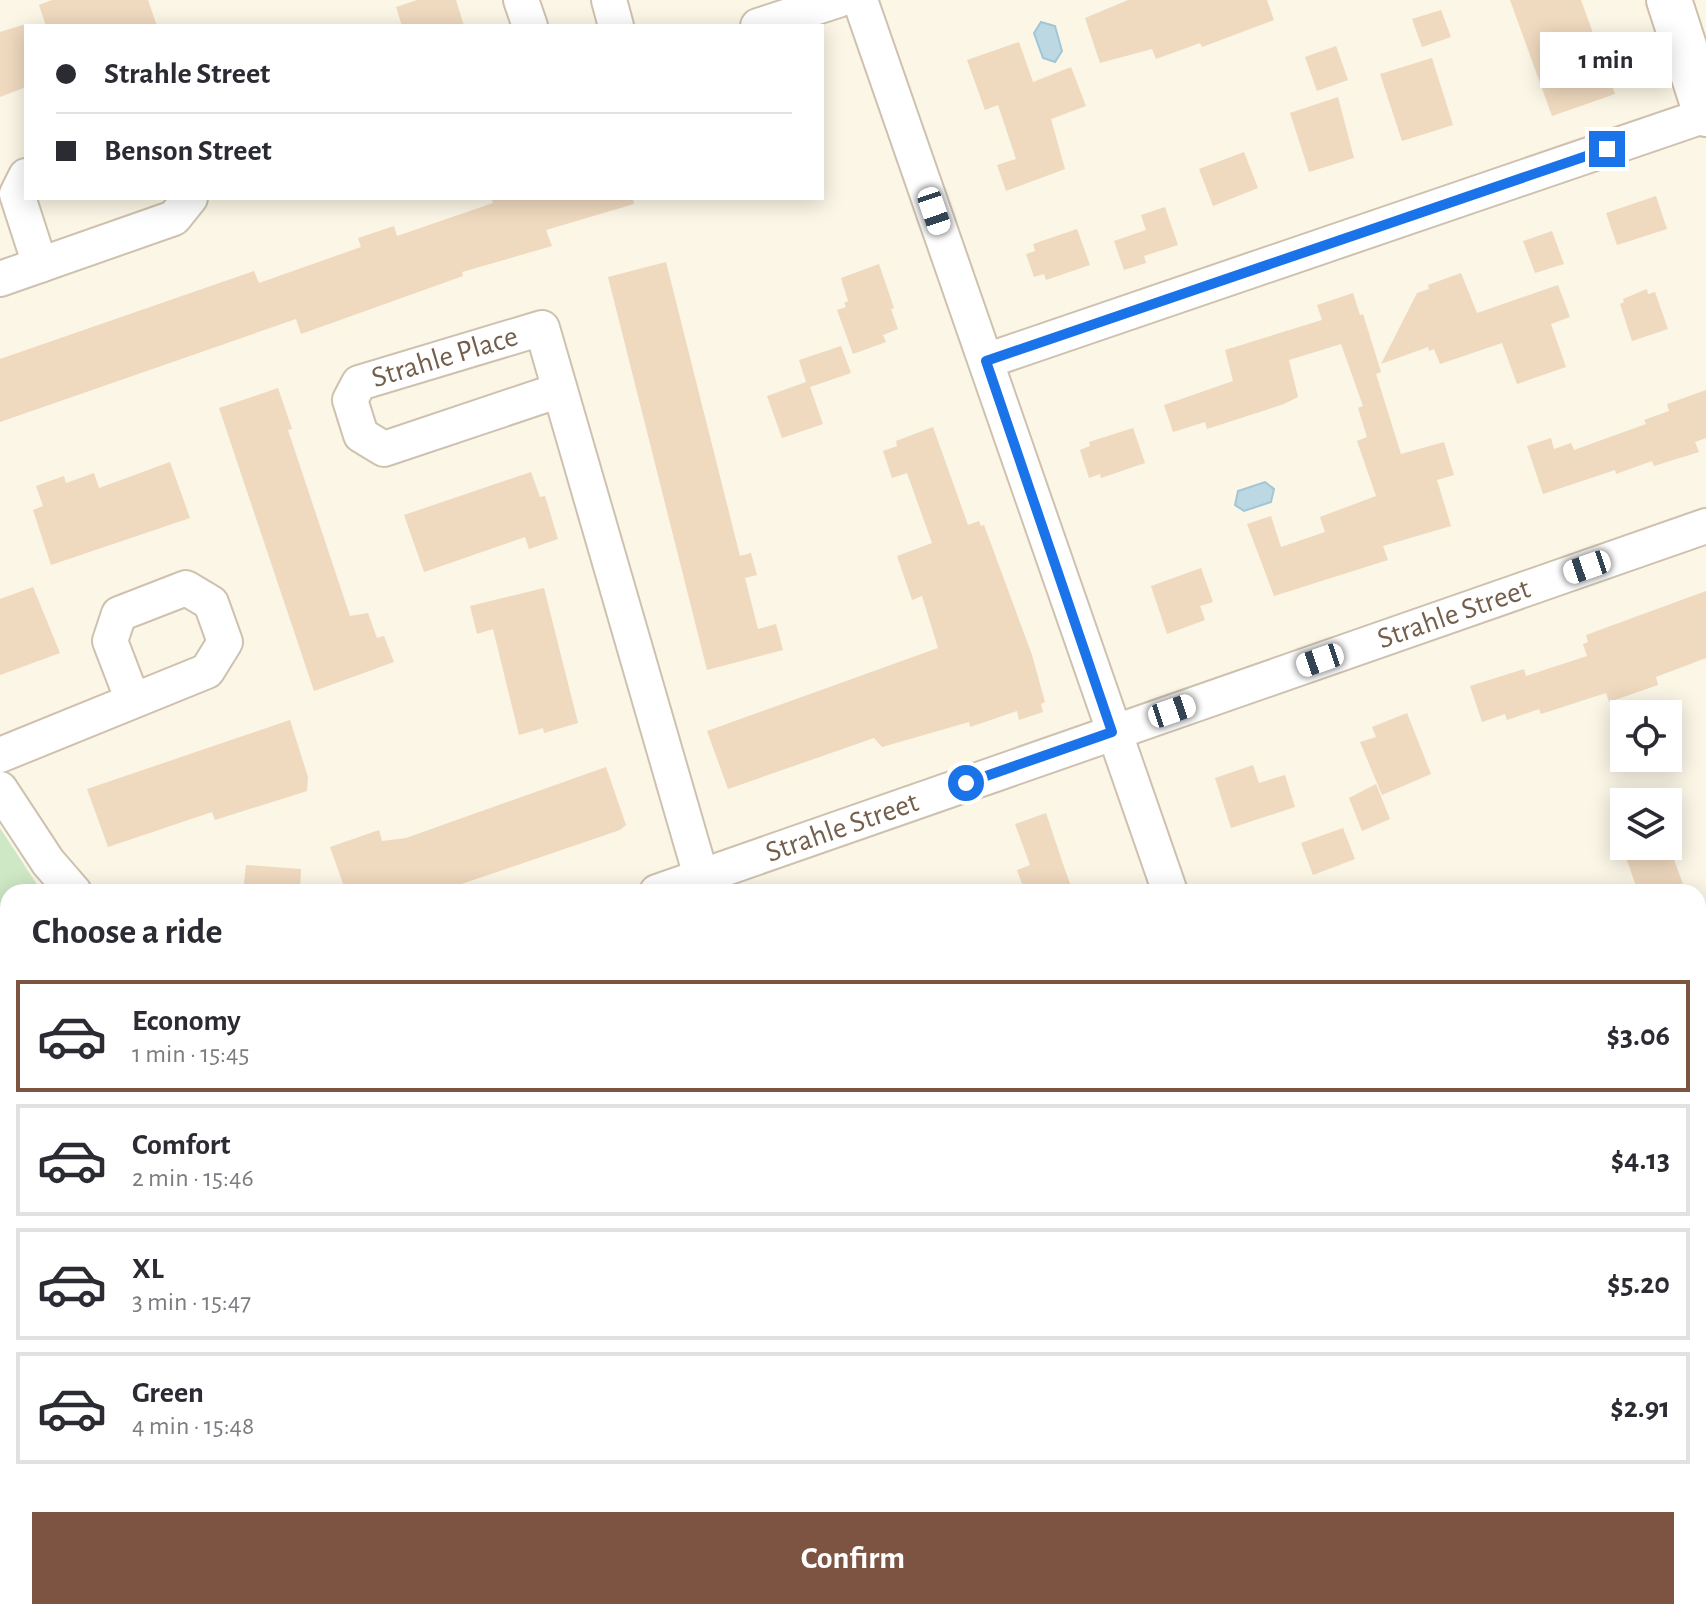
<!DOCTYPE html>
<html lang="en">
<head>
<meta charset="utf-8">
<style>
  :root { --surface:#fff; --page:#f2f2f3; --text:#2b2b33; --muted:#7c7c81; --line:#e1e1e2; --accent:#7c5441 }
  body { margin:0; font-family:"Alegreya Sans",sans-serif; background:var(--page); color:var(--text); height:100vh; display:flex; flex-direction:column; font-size:30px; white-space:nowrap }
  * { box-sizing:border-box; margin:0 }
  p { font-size:26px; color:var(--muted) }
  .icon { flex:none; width:44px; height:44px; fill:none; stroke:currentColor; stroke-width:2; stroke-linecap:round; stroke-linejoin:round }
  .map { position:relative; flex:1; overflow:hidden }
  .panel { position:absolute; left:0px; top:884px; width:1706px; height:736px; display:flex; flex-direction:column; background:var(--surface); border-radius:24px 24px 0 0; box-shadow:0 4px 20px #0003 }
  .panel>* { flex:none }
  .guide { position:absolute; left:24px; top:24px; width:800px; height:176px; border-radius:0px; box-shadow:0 4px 20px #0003; display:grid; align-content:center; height:176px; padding:0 32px; background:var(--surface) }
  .buttons { position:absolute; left:1610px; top:700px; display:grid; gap:16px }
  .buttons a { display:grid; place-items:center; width:72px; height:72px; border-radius:0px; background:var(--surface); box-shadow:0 4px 20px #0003; font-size:40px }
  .end { position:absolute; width:36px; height:36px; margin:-18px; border:10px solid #1a73e8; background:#fff; box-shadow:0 0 0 4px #fff }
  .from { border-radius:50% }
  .bubble { position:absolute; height:56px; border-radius:0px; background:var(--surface); box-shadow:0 4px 20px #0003; font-size:26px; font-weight:600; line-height:56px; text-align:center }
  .car { position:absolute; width:24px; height:48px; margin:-24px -12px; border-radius:10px; box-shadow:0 0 6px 2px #0007; background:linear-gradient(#fff 24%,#345 0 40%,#fff 0 76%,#345 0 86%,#fff 0) }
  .guide b { display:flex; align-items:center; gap:28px; height:76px; font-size:30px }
  .guide b+b { border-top:2px solid var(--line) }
  .guide i { width:20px; height:20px; background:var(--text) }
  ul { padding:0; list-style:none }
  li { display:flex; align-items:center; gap:24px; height:112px; margin:0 16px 12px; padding:0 16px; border:4px solid var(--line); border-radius:0px }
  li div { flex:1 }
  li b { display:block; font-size:30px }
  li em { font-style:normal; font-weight:600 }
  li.current { border-color:var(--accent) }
  li>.icon { width:72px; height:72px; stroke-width:1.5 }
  h2 { padding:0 32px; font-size:36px; line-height:96px }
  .primary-button { display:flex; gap:16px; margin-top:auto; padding:16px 32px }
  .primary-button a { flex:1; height:92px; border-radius:0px; background:var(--accent); color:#fff; font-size:32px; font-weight:600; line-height:92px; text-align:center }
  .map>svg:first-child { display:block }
  .residential { fill:#f2e9d4 }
  .green { fill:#cee8c5 }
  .water { fill:#bbd8e3; stroke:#a2c6d5; stroke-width:2 }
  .building { fill:#efd9bf }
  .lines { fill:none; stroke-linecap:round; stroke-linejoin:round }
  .minor-casing { stroke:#cec1af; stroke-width:38 }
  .secondary-casing { stroke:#cfc0aa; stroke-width:48 }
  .path { stroke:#d4bca2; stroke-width:5; stroke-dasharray:2 6; stroke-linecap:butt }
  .minor { stroke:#fff; stroke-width:34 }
  .secondary { stroke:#fff; stroke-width:44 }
  .route { stroke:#1a73e8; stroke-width:10 }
  .labels { text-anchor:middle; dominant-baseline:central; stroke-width:6; stroke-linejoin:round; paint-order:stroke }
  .street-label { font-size:30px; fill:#735f4c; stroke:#fef9ec }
</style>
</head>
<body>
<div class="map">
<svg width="1706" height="1620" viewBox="0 0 1706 1620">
  <rect width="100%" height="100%" fill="#fbf6e6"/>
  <path class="residential" d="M684,1612H1385L1387,1620H666Z"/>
  <path class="green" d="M0,828L42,892H8V1612H539L544,1620H0Z"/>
  <g class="water">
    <path d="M1041,22L1055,26L1062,51L1055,62L1043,58L1034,33Z"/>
    <path d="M1265,482L1274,489L1271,502L1244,511L1235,505L1238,491Z"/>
  </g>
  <g class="building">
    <path d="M52,0H148L157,26H46L39,5Z"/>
    <path d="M417,0H456L464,26H402L396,7Z"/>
    <path d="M1128,0H1267L1274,20L1202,47L1200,43L1156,59L1152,49L1100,63L1085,18Z"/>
    <path d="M1510,0H1581L1615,94L1552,116Z"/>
    <path d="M1441,10L1451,37L1422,47L1412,19Z"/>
    <path d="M26,24V87L0,97V32Z"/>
    <path d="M1019,42L1033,82L1071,67L1086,106L1051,119L1065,169L1006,191L997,165L1016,159L998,105L985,110L967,60Z"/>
    <path d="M1336,46L1348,80L1317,91L1305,57Z"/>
    <path d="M1432,58L1453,125L1402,141L1380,74Z"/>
    <path d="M1338,97L1354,158L1309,172L1290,113Z"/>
    <path d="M1244,152L1258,188L1213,206L1199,169Z"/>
    <path d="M1656,196L1667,229L1617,245L1606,213Z"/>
    <path d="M491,198H633L634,204L546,230L552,246L462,272L463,276L301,334L296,319L0,422V359L254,271L259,283L361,247L358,238L394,226L397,236L493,203Z"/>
    <path d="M1165,207L1178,245L1144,256L1146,263L1124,270L1114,241L1146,230L1141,215Z"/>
    <path d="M1077,229L1090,265L1046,280L1044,274L1034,277L1026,254L1035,251L1033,244Z"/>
    <path d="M1552,231L1564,264L1535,273L1523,241Z"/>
    <path d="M666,262L740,556L751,553L757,575L745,578L758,629L776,624L783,650L707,670L608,277Z"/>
    <path d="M879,264L894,308L891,309L898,329L883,335L886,342L853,354L837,310L846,307L844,303L848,301L841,278Z"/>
    <path d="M1461,273L1477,313L1558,285L1570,317L1551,324L1566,367L1517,384L1502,343L1440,364L1434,349L1429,351L1428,347L1381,364L1417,293L1429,289L1428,285Z"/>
    <path d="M1647,289L1648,294L1655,292L1668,329L1632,341L1620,304L1624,302L1623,299Z"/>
    <path d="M1353,293L1360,315L1363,314L1381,372L1376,374L1401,454L1444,442L1454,475L1437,480L1451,526L1383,546L1388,560L1274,596L1247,524L1271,516L1281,547L1325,532L1320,517L1376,496L1357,441L1367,437L1358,408L1363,406L1341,344L1289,360L1298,397L1284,404L1207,429L1205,422L1173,432L1164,405L1233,381L1225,350L1322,320L1317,305Z"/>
    <path d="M841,346L851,373L810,387L823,424L782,438L767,396L806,382L799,360Z"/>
    <path d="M278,388L292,429L288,430L350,616L368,613L377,638L384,636L394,662L314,691L219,408Z"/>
    <path d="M1706,390V438L1695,442L1699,452L1654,466L1652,461L1616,474L1615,470L1543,494L1527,446L1551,438L1554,449L1571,443L1574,450L1646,424L1644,420L1669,411L1667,404Z"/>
    <path d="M933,427L968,525L979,521L981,526L984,525L1032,655L1045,702L1041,704L1043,712L1019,720L1017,711L970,727L969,722L882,747L874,738L728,789L707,731L938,648L922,596L912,600L897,556L932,543L907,473L892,478L883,451L897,446L896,441Z"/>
    <path d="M1133,428L1145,463L1101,478L1100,474L1089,478L1080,450L1090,446L1089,442Z"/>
    <path d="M170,462L190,518L51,565L33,510L43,506L36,486L64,476L66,483L94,473L99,488Z"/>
    <path d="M531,472L540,497L545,496L558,539L529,549L525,537L424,572L404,515Z"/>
    <path d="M1201,568L1213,602L1200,606L1205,620L1167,634L1151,586Z"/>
    <path d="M33,587L60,653L0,675V599Z"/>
    <path d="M544,588L578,723L544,733L543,728L519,735L493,629L477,634L470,606Z"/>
    <path d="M1706,591V658L1656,677L1658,685L1609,702L1606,693L1541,714L1539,709L1507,720L1505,714L1482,722L1470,686L1524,669L1526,676L1587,656L1583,644L1588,642L1586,635Z"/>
    <path d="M1407,713L1431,774L1382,795L1360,742L1376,737L1372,727Z"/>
    <path d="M290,720L308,777L307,791L215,820L212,812L108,847L87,789Z"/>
    <path d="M1253,765L1259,783L1285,775L1295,807L1231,828L1215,778Z"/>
    <path d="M606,767L626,825L620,830L438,892H346L330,847L379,830L382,841L406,838Z"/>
    <path d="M1376,784L1390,819L1362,831L1349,798Z"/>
    <path d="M1046,813L1063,864L1073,892H1025L1017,870L1030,865L1015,824Z"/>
    <path d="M1343,828L1355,859L1313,875L1301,843Z"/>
    <path d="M1622,846H1669L1683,884L1660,892H1638Z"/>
    <path d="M246,865L301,869L300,892H243Z"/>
  </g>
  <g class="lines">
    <defs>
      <g id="minor">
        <path d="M521,0L530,26"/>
        <path d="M609,0L616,26"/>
        <path d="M860,0L1170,892"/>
        <path d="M758,26L838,0"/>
        <path d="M26,176L17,194L40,265"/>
        <path d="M0,279L174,218L190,198"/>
        <path d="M986,361L1706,115"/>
        <path id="s1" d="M560,390L384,449L361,435L350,400L359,383L542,328L701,876"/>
        <path d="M0,755L207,671L225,642L211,603L186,588L119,614L110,641L133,701"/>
        <path d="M0,789L48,862L74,892"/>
        <path id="s2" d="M657,892L1706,526"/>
        <path d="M1698,945L1706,942"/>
        <path d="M1698,1350L1706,1347"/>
        <path d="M1424,1612L1427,1620"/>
      </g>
      <path id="secondary" d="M1669,0L1706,114"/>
    </defs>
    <use href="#minor" class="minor-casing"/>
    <use href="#secondary" class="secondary-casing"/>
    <g class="path">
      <path d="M0,1145L8,1151"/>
      <path d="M0,1377L8,1370"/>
      <path d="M357,1612L358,1620"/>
    </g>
    <use href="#minor" class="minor"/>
    <use href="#secondary" class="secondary"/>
  </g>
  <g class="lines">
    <path class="route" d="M966,783L1112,732L986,361L1607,149"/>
  </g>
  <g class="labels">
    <g class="street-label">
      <text stroke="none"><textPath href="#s1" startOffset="358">Strahle Place</textPath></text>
      <text stroke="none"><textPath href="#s2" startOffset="844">Strahle Street</textPath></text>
      <text stroke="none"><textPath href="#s2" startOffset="196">Strahle Street</textPath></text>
    </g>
  </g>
</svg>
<div class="buttons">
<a><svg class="icon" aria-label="locate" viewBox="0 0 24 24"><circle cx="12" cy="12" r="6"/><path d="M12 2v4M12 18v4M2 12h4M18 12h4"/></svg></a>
<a><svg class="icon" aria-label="layers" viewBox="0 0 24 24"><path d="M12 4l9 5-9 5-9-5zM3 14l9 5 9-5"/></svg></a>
</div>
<i class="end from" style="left:966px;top:783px"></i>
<i class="end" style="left:1607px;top:149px"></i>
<div class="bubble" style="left:1540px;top:32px;width:132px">1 min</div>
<i class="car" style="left:934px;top:211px;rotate:161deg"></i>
<i class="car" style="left:1587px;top:567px;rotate:251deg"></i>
<i class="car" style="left:1320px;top:660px;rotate:251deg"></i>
<i class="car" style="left:1172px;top:711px;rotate:71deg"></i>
<div class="guide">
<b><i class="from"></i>Strahle Street</b>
<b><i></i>Benson Street</b>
</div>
<section class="panel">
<h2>Choose a ride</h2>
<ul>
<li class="current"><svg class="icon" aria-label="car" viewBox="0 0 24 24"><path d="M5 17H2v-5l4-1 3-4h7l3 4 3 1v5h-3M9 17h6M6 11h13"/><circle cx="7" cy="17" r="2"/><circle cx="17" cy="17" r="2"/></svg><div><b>Economy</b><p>1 min · 15:45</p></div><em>$3.06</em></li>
<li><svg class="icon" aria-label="car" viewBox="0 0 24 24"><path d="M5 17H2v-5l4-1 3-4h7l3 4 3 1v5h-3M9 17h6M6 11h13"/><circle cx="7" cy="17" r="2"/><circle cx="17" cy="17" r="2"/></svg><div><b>Comfort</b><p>2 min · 15:46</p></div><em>$4.13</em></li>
<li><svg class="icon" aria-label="car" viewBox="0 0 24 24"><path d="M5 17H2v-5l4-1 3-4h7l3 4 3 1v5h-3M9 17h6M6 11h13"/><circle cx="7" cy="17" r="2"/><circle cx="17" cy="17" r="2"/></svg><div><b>XL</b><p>3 min · 15:47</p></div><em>$5.20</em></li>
<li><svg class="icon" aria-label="car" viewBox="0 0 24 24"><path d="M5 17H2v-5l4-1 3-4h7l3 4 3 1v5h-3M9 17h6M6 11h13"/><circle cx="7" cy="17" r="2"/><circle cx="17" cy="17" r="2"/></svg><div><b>Green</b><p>4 min · 15:48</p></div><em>$2.91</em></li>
</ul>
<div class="primary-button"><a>Confirm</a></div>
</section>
</div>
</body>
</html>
